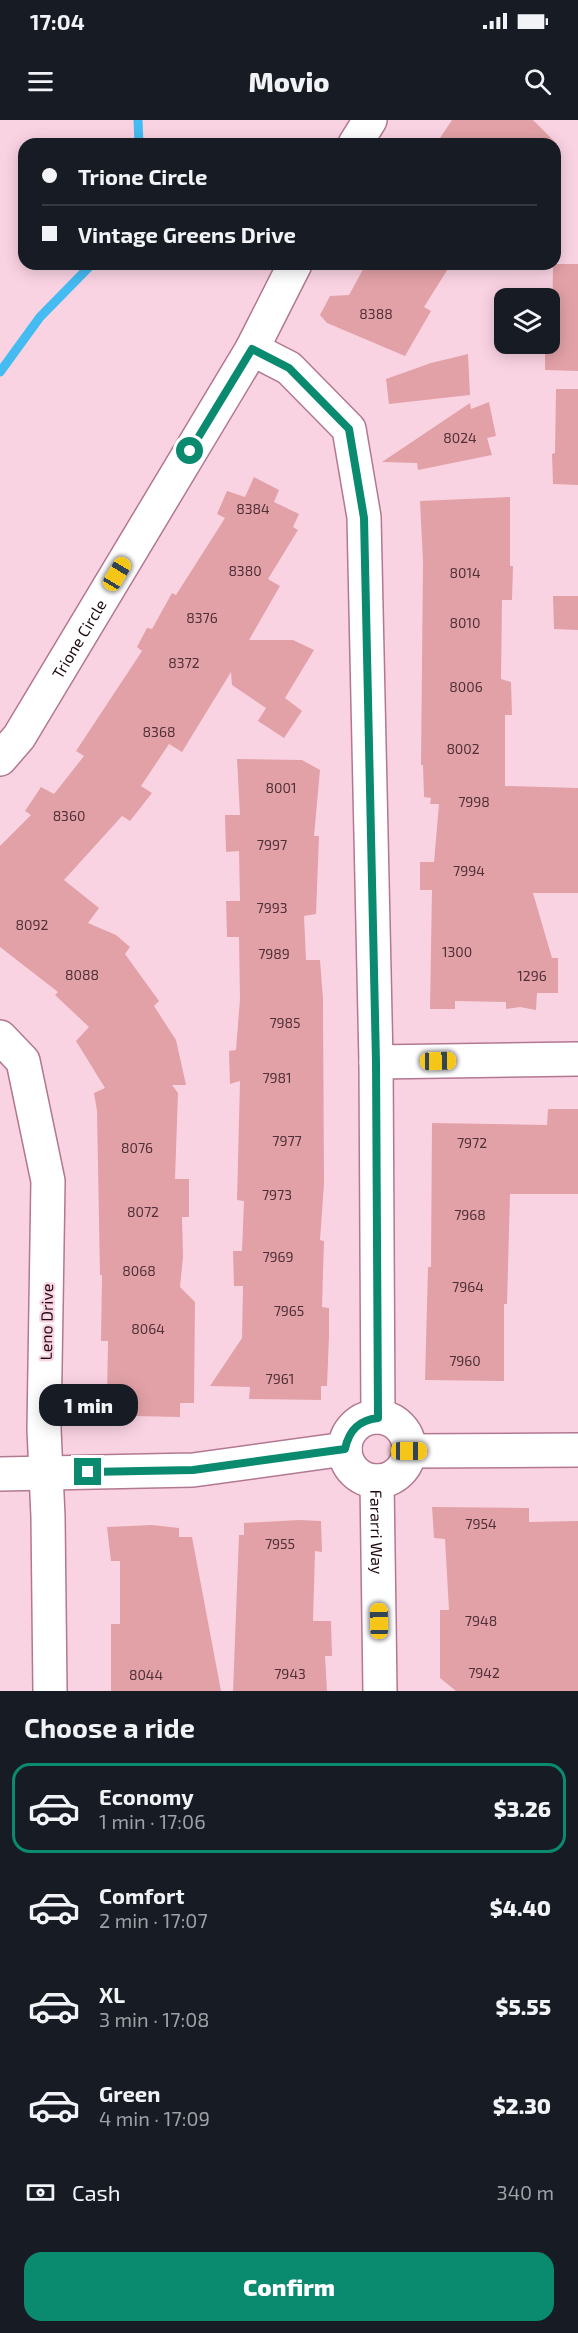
<!DOCTYPE html>
<html lang="en">
<head>
<meta charset="utf-8">
<style>
  :root { --surface:#171b24; --page:#20242c; --text:#f1f3f6; --muted:#9ea1a6; --line:#363941; --accent:#0a8b70 }
  body { margin:0; font-family:"Exo 2",sans-serif; background:var(--page); color:var(--text); height:100vh; display:flex; flex-direction:column; font-size:22px; white-space:nowrap }
  * { box-sizing:border-box; margin:0 }
  p { font-size:20px; color:var(--muted) }
  .icon { flex:none; width:33px; height:33px; fill:none; stroke:currentColor; stroke-width:2; stroke-linecap:round; stroke-linejoin:round }
  .map { position:relative; height:1571px; overflow:hidden }
  .details { display:flex; flex-direction:column; background:var(--surface); flex:1 }
  .details>* { flex:none }
  .guide { position:absolute; left:18px; top:18px; width:543px; height:132px; border-radius:18px; box-shadow:0 3px 15px #0003; display:grid; align-content:center; height:132px; padding:0 24px; background:var(--surface) }
  .fabs { position:absolute; left:494px; top:168px; display:grid; gap:12px }
  .fabs a { display:grid; place-items:center; width:66px; height:66px; border-radius:12px; background:var(--surface); box-shadow:0 3px 15px #0003; font-size:30px }
  .end { position:absolute; width:27px; height:27px; margin:-14px; border:8px solid #0a8b70; background:#fff; box-shadow:0 0 0 3px #fff }
  .from { border-radius:50% }
  .bubble { position:absolute; height:42px; border-radius:18px; background:var(--surface); box-shadow:0 3px 15px #0003; font-size:20px; font-weight:800; line-height:42px; text-align:center }
  .car { position:absolute; width:18px; height:36px; margin:-18px -9px; border-radius:8px; box-shadow:0 0 4px 2px #0007; background:linear-gradient(#f5c518 24%,#345 0 40%,#f5c518 0 76%,#345 0 86%,#f5c518 0) }
  .guide b { display:flex; align-items:center; gap:21px; height:57px; font-size:22px }
  .guide b+b { border-top:2px solid var(--line) }
  .guide i { width:15px; height:15px; background:var(--text) }
  ul { padding:0; list-style:none }
  li { display:flex; align-items:center; gap:18px; height:90px; margin:0 12px 9px; padding:0 12px; border:3px solid transparent; border-radius:18px }
  li div { flex:1 }
  li b { display:block; font-size:22px }
  li em { font-style:normal; font-weight:800 }
  li.active { border-color:var(--accent) }
  li>.icon { width:54px; height:54px; stroke-width:1.5 }
  h2 { padding:0 24px; font-size:27px; line-height:72px }
  .pay { display:flex; align-items:center; gap:15px; height:66px; padding:0 24px; font-size:22px }
  .pay p { margin-inline-start:auto }
  .cta { display:flex; gap:12px; margin-top:auto; padding:12px 24px }
  .cta a { flex:1; height:69px; border-radius:18px; background:var(--accent); color:#fff; font-size:24px; font-weight:800; line-height:69px; text-align:center }
  .status { display:flex; justify-content:space-between; align-items:center; height:42px; padding:0 30px; background:var(--surface); direction:ltr }
  .status svg { height:16px; fill:currentColor }
  header { display:flex; justify-content:space-between; align-items:center; height:78px; padding:0 24px; background:var(--surface); font-size:27px; font-weight:800 }
  .map>svg:first-child { display:block }
  .lines { fill:none; stroke-linecap:round; stroke-linejoin:round }
  .stream { stroke:#44bbf1; stroke-width:9 }
  .building { fill:#e2a1a7 }
  .minor-casing { stroke:#b27891; stroke-width:36 }
  .minor { stroke:#fff; stroke-width:33 }
  .route { stroke:#0a8b70; stroke-width:8 }
  .labels { text-anchor:middle; dominant-baseline:central; stroke-width:4.5; stroke-linejoin:round; paint-order:stroke }
  .number-label { font-size:14px; fill:#4f2f38 }
  .street-label { font-size:16px; fill:#1e0913; stroke:#fad3e3 }
</style>
</head>
<body>
<div class="status"><b>17:04</b><svg viewBox="0 0 49 12"><path d="M0 12V9h3v3zM5 12V6h3v6zM10 12V3h3v9zM15 12V0h3v12zM26 1h20v11H26zM47 4h2v5h-2z"/></svg></div>
<header><svg class="icon" aria-label="menu" viewBox="0 0 24 24"><path d="M4 6h16M4 12h16M4 18h16"/></svg>Movio<svg class="icon" aria-label="search" viewBox="0 0 24 24"><circle cx="10" cy="10" r="6"/><path d="M15 15l6 6"/></svg></header>
<div class="map">
<svg width="578" height="1571" viewBox="0 0 578 1571">
  <rect width="100%" height="100%" fill="#fad3e3"/>
  <g class="lines">
    <g class="stream">
      <path d="M138,0L139,24"/>
      <path d="M0,252L40,197L92,144"/>
    </g>
  </g>
  <g class="building">
    <path d="M452,0H533L557,24H436Z"/>
    <path d="M366,144H451L424,187L431,191L405,236L327,203L320,195L330,176L349,175Z"/>
    <path d="M553,144H578V251L545,250V224H549V220H552Z"/>
    <path d="M468,234L470,275L389,284L386,259L431,243Z"/>
    <path d="M556,269H578V365L553,364L552,334L555,333Z"/>
    <path d="M489,282L496,316L487,318L492,335L418,350L417,343L382,342L470,283L471,289Z"/>
    <path d="M254,357L279,370L274,382L299,394L293,407L298,410L268,459L280,466L249,520H293L314,530L285,578L302,591L284,618L258,601L266,588L232,565L231,552L182,632L169,624L141,666L152,673L130,701L122,696L64,760L99,788L88,803L116,815L130,827L125,834L159,881L154,886L176,920L186,965H172L178,973L175,1059H189V1097H182L183,1137L180,1167L195,1182L194,1283H180V1297L133,1296V1301L101,1300V1276H107L108,1221H101L102,1155H100L97,991L94,973L105,968L76,921L89,907L55,875L58,872L0,827V726L31,695L25,691L41,667L54,674L84,636L76,631L142,531L137,527L147,508L152,509L172,473L176,475L225,398L217,394L227,371L245,377Z"/>
    <path d="M510,377V446H513L512,480H502L501,559L511,562L512,595H505V666L578,668V773H533L552,838H558V873H537L536,890L520,887L506,889V882L455,881V889H430L432,770H420V742H434L439,684H430L431,678L424,677L423,645H421L423,441L420,381Z"/>
    <path d="M553,476H578V510L554,509Z"/>
    <path d="M237,639L302,640L320,650L314,716H319L316,794L304,796L306,840H320L323,879L324,1064L320,1120L324,1121L322,1187L329,1188V1216L327,1266H321V1280L249,1279L250,1267L210,1266L242,1218L243,1166H234L233,1131H242L244,1081L237,1080L240,961L230,964L229,931L236,930L240,879L239,817H227L226,781H240L239,731L226,732L225,695H240Z"/>
    <path d="M548,989H578V1074H510L507,1184H504V1261L425,1260L428,1147H431L432,1003L547,1005Z"/>
    <path d="M432,1387L529,1388V1402L578,1401V1571H456L440,1558V1490H449L445,1419L434,1418Z"/>
    <path d="M299,1400L321,1401L322,1432L315,1431L313,1501H331L332,1536H325L327,1571H233L239,1415H244V1403Z"/>
    <path d="M152,1405L179,1408V1417H192L221,1571H111V1504H120V1441H111L107,1407Z"/>
  </g>
  <g class="lines">
    <defs>
      <g id="minor">
        <path d="M355,24L370,0"/>
        <path d="M252,229L289,248L349,309L364,397L376,942L378,1297"/>
        <path id="s1" d="M0,639L19,617L252,229L295,144"/>
        <path d="M0,917L23,941L48,1061L44,1309L48,1397L50,1571"/>
        <path d="M376,942L578,939"/>
        <circle cx="377" cy="1329" r="32"/>
        <path d="M409,1331L578,1330"/>
        <path d="M0,1354L193,1350L345,1329"/>
        <path id="s2" d="M377,1361L380,1571"/>
      </g>
    </defs>
    <use href="#minor" class="minor-casing"/>
    <use href="#minor" class="minor"/>
  </g>
  <g class="lines">
    <path class="route" d="M88,1352L193,1350L345,1329C349,1310 359,1300 378,1298L376,942L364,398L349,309L289,248L252,229L190,331"/>
  </g>
  <g class="labels">
    <g class="number-label">
      <text x="376" y="193">8388</text>
      <text x="460" y="317">8024</text>
      <text x="253" y="388">8384</text>
      <text x="245" y="450">8380</text>
      <text x="465" y="452">8014</text>
      <text x="202" y="497">8376</text>
      <text x="465" y="502">8010</text>
      <text x="184" y="542">8372</text>
      <text x="466" y="566">8006</text>
      <text x="159" y="611">8368</text>
      <text x="463" y="628">8002</text>
      <text x="281" y="667">8001</text>
      <text x="474" y="681">7998</text>
      <text x="69" y="695">8360</text>
      <text x="272" y="724">7997</text>
      <text x="469" y="750">7994</text>
      <text x="272" y="787">7993</text>
      <text x="32" y="804">8092</text>
      <text x="457" y="831">1300</text>
      <text x="274" y="833">7989</text>
      <text x="82" y="854">8088</text>
      <text x="532" y="855">1296</text>
      <text x="285" y="902">7985</text>
      <text x="277" y="957">7981</text>
      <text x="287" y="1020">7977</text>
      <text x="472" y="1022">7972</text>
      <text x="137" y="1027">8076</text>
      <text x="277" y="1074">7973</text>
      <text x="143" y="1091">8072</text>
      <text x="470" y="1094">7968</text>
      <text x="278" y="1136">7969</text>
      <text x="139" y="1150">8068</text>
      <text x="468" y="1166">7964</text>
      <text x="289" y="1190">7965</text>
      <text x="148" y="1208">8064</text>
      <text x="465" y="1240">7960</text>
      <text x="280" y="1258">7961</text>
      <text x="481" y="1403">7954</text>
      <text x="280" y="1423">7955</text>
      <text x="481" y="1500">7948</text>
      <text x="484" y="1552">7942</text>
      <text x="290" y="1553">7943</text>
      <text x="146" y="1554">8044</text>
    </g>
    <g class="street-label">
      <text stroke="none"><textPath href="#s1" startOffset="144">Trione Circle</textPath></text>
      <text transform="translate(46 1202) rotate(-89)">Leno Drive</text>
      <text stroke="none"><textPath href="#s2" startOffset="51">Fararri Way</textPath></text>
    </g>
  </g>
</svg>
<div class="fabs">
<a><svg class="icon" aria-label="layers" viewBox="0 0 24 24"><path d="M12 4l9 5-9 5-9-5zM3 14l9 5 9-5"/></svg></a>
</div>
<i class="end from" style="left:190px;top:331px"></i>
<i class="end" style="left:88px;top:1352px"></i>
<div class="bubble" style="left:39px;top:1264px;width:99px">1 min</div>
<i class="car" style="left:117px;top:454px;rotate:31deg"></i>
<i class="car" style="left:438px;top:941px;rotate:89deg"></i>
<i class="car" style="left:409px;top:1331px;rotate:90deg"></i>
<i class="car" style="left:379px;top:1501px;rotate:359deg"></i>
<div class="guide">
<b><i class="from"></i>Trione Circle</b>
<b><i></i>Vintage Greens Drive</b>
</div>
</div>
<section class="details">
<h2>Choose a ride</h2>
<ul>
<li class="active"><svg class="icon" aria-label="car" viewBox="0 0 24 24"><path d="M5 17H2v-5l4-1 3-4h7l3 4 3 1v5h-3M9 17h6M6 11h13"/><circle cx="7" cy="17" r="2"/><circle cx="17" cy="17" r="2"/></svg><div><b>Economy</b><p>1 min · 17:06</p></div><em>$3.26</em></li>
<li><svg class="icon" aria-label="car" viewBox="0 0 24 24"><path d="M5 17H2v-5l4-1 3-4h7l3 4 3 1v5h-3M9 17h6M6 11h13"/><circle cx="7" cy="17" r="2"/><circle cx="17" cy="17" r="2"/></svg><div><b>Comfort</b><p>2 min · 17:07</p></div><em>$4.40</em></li>
<li><svg class="icon" aria-label="car" viewBox="0 0 24 24"><path d="M5 17H2v-5l4-1 3-4h7l3 4 3 1v5h-3M9 17h6M6 11h13"/><circle cx="7" cy="17" r="2"/><circle cx="17" cy="17" r="2"/></svg><div><b>XL</b><p>3 min · 17:08</p></div><em>$5.55</em></li>
<li><svg class="icon" aria-label="car" viewBox="0 0 24 24"><path d="M5 17H2v-5l4-1 3-4h7l3 4 3 1v5h-3M9 17h6M6 11h13"/><circle cx="7" cy="17" r="2"/><circle cx="17" cy="17" r="2"/></svg><div><b>Green</b><p>4 min · 17:09</p></div><em>$2.30</em></li>
</ul>
<div class="pay"><svg class="icon" aria-label="cash" viewBox="0 0 24 24"><path d="M3 7h18v10H3z"/><circle cx="12" cy="12" r="2"/></svg>Cash<p>340 m</p></div>
<div class="cta"><a>Confirm</a></div>
</section>
</body>
</html>
